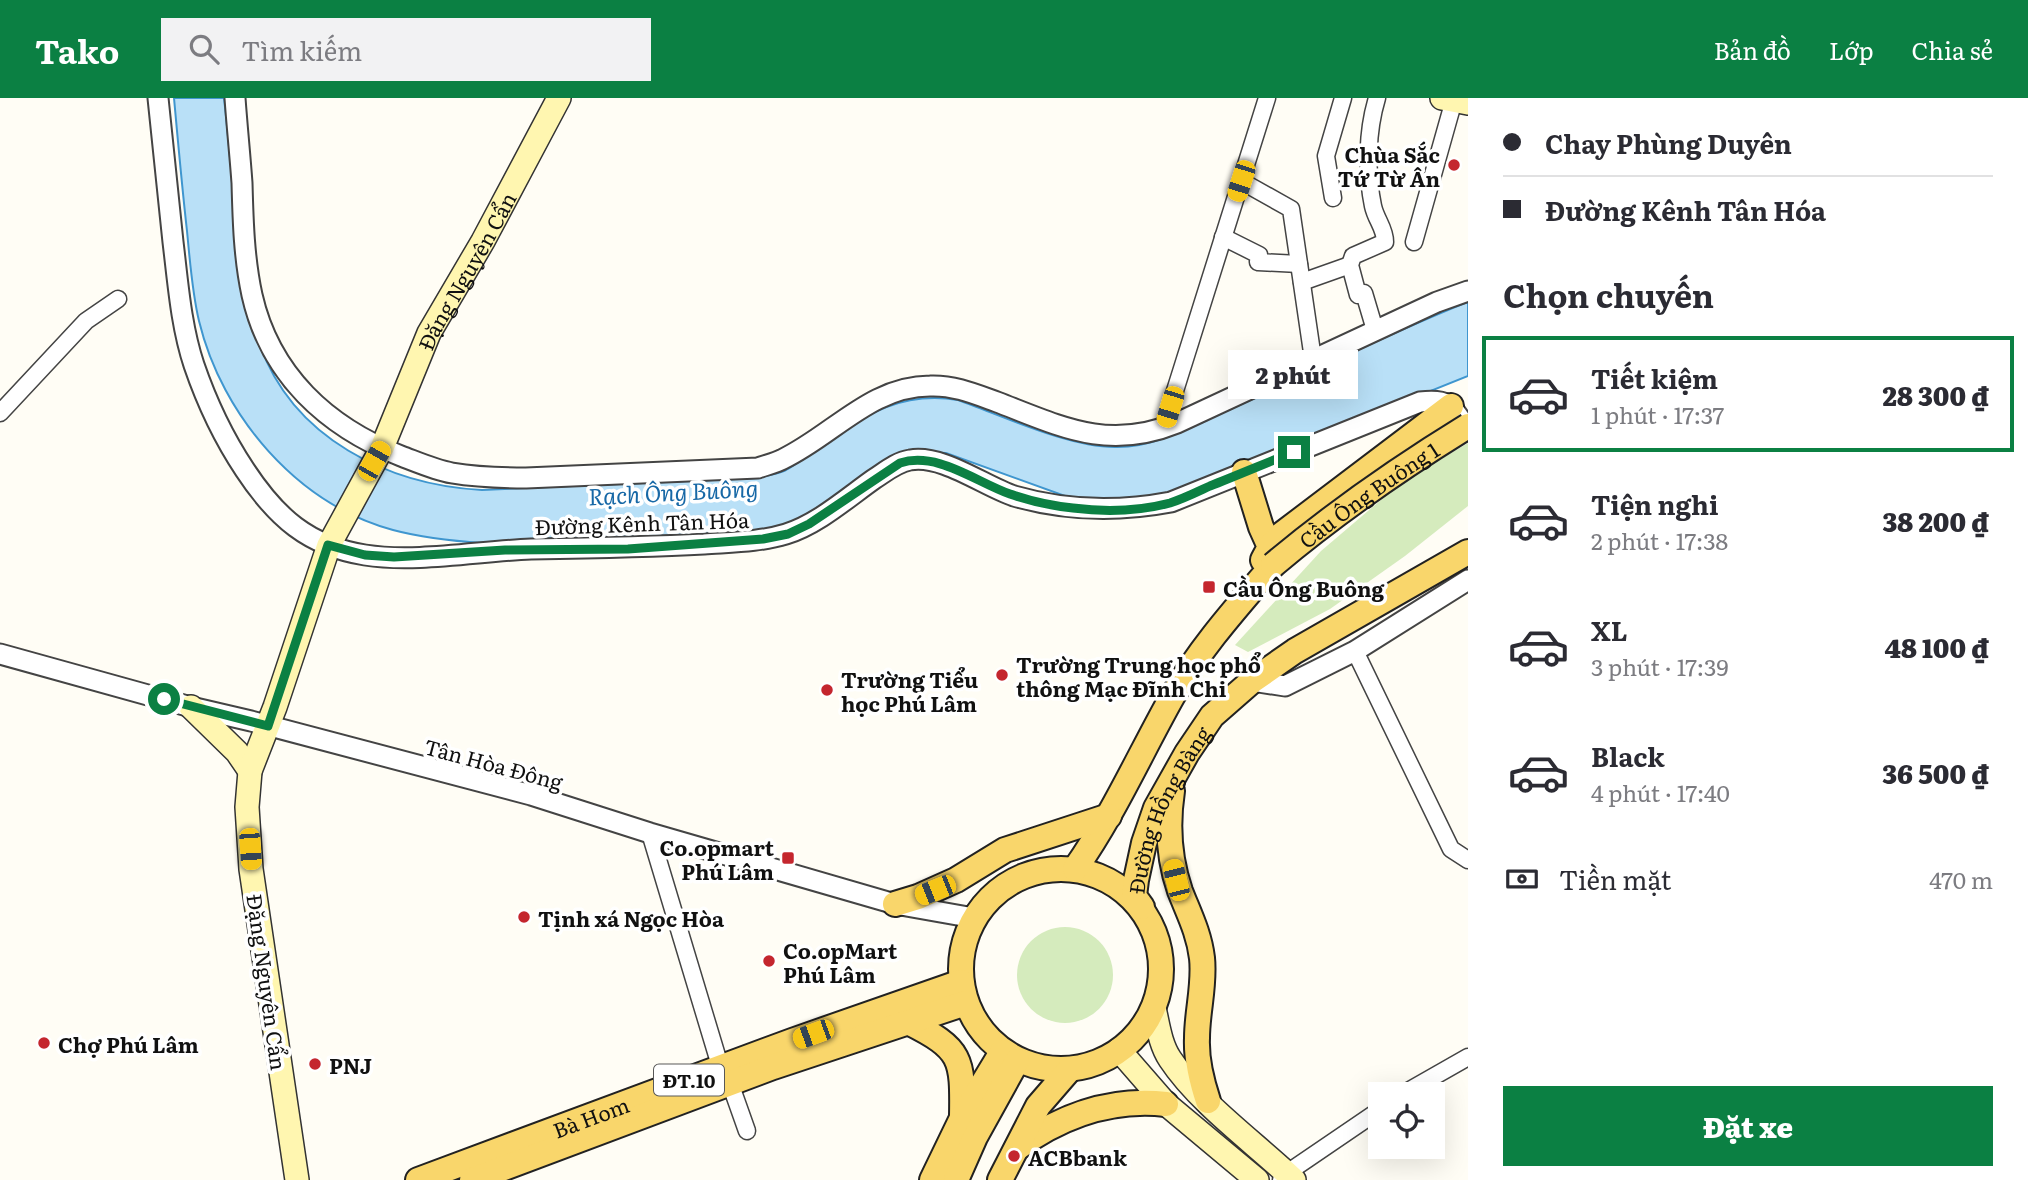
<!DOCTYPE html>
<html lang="vi">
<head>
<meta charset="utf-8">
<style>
  :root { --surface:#fff; --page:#f2f2f3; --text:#2b2b33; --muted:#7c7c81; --line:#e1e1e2; --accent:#0b8043 }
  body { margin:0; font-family:Literata,serif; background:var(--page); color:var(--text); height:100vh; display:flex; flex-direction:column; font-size:26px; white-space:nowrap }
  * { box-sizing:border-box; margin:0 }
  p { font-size:23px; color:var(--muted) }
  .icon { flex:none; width:38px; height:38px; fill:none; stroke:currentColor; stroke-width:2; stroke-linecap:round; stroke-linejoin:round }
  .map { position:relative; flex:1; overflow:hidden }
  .side { display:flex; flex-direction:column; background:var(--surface); width:560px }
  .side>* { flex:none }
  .banner { display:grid; align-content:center; height:154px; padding:0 35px; background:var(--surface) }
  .fabs { position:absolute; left:1368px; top:984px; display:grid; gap:14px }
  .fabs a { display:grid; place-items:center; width:77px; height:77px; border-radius:0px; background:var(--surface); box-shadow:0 7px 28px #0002; font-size:35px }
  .end { position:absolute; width:32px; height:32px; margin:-16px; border:9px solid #0b8043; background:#fff; box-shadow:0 0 0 4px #fff }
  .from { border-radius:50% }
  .bubble { position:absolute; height:49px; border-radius:0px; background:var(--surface); box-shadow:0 7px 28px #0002; font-size:23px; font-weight:800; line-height:49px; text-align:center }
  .car { position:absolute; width:21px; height:42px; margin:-21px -10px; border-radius:9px; box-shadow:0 0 5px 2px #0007; background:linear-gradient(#f5c518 24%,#345 0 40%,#f5c518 0 76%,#345 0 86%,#f5c518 0) }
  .banner b { display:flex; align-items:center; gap:24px; height:66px; font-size:26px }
  .banner b+b { border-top:2px solid var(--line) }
  .banner i { width:18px; height:18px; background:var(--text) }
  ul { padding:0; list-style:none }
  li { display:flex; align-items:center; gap:21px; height:116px; margin:0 14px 10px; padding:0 21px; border:4px solid transparent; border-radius:0px }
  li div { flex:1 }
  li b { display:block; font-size:26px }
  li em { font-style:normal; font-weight:800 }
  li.selected { border-color:var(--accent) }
  li>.icon { width:63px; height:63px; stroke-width:1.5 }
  h2 { padding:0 35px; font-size:32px; line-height:84px }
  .pay { display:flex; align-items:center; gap:18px; height:77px; padding:0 35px; font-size:26px }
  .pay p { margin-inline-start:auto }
  .action { display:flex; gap:14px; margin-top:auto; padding:14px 35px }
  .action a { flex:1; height:80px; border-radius:0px; background:var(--accent); color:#fff; font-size:28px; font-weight:800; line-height:80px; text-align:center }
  header { display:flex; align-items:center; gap:42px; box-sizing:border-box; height:98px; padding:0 35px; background:var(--accent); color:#fff }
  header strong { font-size:33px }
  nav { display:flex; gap:38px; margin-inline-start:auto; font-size:24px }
  .search { width:490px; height:63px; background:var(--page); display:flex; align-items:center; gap:18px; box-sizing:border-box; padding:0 24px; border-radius:0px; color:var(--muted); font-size:26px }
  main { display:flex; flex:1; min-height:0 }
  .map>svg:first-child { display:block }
  .green { fill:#d5ebbd }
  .water { fill:#b9e0f7; stroke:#3f96cf; stroke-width:2 }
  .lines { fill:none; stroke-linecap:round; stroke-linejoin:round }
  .minor-casing { stroke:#444; stroke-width:19 }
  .tertiary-casing { stroke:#444; stroke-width:23 }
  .secondary-casing { stroke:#333; stroke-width:26 }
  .primary-casing { stroke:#222; stroke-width:28 }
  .minor { stroke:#fff; stroke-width:16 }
  .tertiary { stroke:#fff; stroke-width:19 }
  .secondary { stroke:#fff6b0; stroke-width:23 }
  .primary { stroke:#f9d66b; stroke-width:24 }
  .primary-bridge-casing { stroke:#222; stroke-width:28; stroke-linecap:butt }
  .primary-bridge { stroke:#f9d66b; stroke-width:24 }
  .route { stroke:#0b8043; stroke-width:9 }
  .poi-dot { fill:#c4262e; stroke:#fff; stroke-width:2.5 }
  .labels { text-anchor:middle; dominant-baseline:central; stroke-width:7; stroke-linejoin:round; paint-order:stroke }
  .shield { fill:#fff; stroke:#585858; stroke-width:2 }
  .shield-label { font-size:19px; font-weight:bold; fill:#111 }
  .poi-label { font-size:21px; font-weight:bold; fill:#111; stroke:#fff; text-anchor:start }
  .street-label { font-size:21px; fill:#111; stroke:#fff }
  .water-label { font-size:23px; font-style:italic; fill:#1768a6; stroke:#fff }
</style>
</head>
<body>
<header>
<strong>Tako</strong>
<div class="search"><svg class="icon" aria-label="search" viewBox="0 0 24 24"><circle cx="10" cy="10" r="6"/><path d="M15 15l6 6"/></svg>Tìm kiếm</div>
<nav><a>Bản đồ</a><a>Lớp</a><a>Chia sẻ</a></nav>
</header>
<main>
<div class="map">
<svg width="1468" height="1082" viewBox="0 0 1468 1082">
  <rect width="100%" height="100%" fill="#fffdf5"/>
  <g class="green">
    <path d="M1468,345V408L1405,458L1330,511L1248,554L1235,547L1321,453L1402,384Z"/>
    <circle cx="1065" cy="877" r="48"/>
  </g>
  <path class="water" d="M174,0H224C232,70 235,142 252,210C255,222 256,235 260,247C293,340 388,387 482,392L759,380C768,377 778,376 786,372C795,367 804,359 813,353C861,321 896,292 958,302C1003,318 1068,349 1115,349C1157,350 1198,325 1235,309C1313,274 1389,235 1468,204V278L1184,392L1115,405L1065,398L946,355L920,354L811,421L756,435L483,445C452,443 423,440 393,432C297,406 222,318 199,223C192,194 190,163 187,133C182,89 178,44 174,0Z"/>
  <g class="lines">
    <defs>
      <g id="minor">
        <path d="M1241,83L1291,111L1313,261"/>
        <path d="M1333,100L1326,58L1343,0"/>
        <path d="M1223,139L1259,157L1258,164L1299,166"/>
        <path d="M1414,144L1454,2"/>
        <path d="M1302,184L1350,167"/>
        <path d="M1375,232L1364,195L1358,197L1350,167L1353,158L1385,144C1385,130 1376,122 1373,108C1366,74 1367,33 1377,0"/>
        <path d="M0,315L86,223L118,201"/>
        <path d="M1163,331L1267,0"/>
        <path d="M1355,553L1451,751L1468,762"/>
        <path d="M650,735L721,971"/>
        <path d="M730,985L747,1033"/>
        <path d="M1403,996L1468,959"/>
        <path d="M1281,1082L1287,1075L1381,1011"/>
      </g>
      <g id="tertiary">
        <path d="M158,0C163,48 168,96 173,144C178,185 181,228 194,267C207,305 223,339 245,372C276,419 308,448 365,457C416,465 479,453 531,451C589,450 646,449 704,446C731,444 760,444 786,436C818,426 847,400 874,381C885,374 897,364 910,362C942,356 984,388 1014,398C1066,413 1118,414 1171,404L1420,304C1451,300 1452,309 1468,333"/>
        <path d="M235,0C237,28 240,57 242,85C243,123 244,160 252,197C270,277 327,329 401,358C417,364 435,372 452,375C476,379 501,380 526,380L758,370C766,367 776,365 783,361C833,337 871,288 930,288C954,287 975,296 997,304C1062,329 1108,353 1177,325L1437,204L1468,193"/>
        <path d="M0,556L191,609L251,623L531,697L650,735L895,806L974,820"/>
        <path d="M1252,583L1285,588L1355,553L1468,482"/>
      </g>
      <g id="secondary">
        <path d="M1442,0L1468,5"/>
        <path d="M191,609L237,654L250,673"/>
        <path d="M1154,910C1158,927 1160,946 1170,961C1199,1005 1255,1045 1294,1082"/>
        <path d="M1119,952L1166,1006L1257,1082"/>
        <path id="s1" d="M297,1082L251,771L247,709L250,673L275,609L329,447L382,350L429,235L483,143L559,0"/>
      </g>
      <g id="primary">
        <path d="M1244,374L1261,429L1270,449L1263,462"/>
        <path d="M1270,449L1282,436L1451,308"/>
        <path d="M1172,693C1167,726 1169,761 1180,793C1189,816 1199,835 1202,860C1205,887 1197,913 1197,940C1196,962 1201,982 1208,1003"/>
        <circle cx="1061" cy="871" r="100"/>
        <path d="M1075,771C1113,717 1140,656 1172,599C1200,550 1237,509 1273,467"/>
        <path d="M895,806L918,799L956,782L1005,752L1109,718"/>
        <path id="s2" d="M1142,809L1134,798L1136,782L1144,745L1156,710L1187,655L1212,618L1252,583L1295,553L1468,454"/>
        <path d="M908,924C962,951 963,960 962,1019"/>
        <path d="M1017,1050C1061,1018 1111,1000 1166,1006"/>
        <path id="s3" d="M418,1082L792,943L961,884"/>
        <path d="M472,1082L773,969L966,905"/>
        <path d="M932,1082L962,1020L1002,954"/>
        <path d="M956,1082L975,1039L1017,963"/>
        <path d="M1000,1082L1038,1008L1070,971"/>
      </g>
    </defs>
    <use href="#minor" class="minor-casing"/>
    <use href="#tertiary" class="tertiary-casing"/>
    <use href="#secondary" class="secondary-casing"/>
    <use href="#primary" class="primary-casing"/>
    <use href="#minor" class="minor"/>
    <use href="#tertiary" class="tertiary"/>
    <use href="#secondary" class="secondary"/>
    <use href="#primary" class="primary"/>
    <defs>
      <g id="primary-bridge">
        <path id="s4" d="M1273,467C1336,414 1398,371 1468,328"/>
      </g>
    </defs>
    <use href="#primary-bridge" class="primary-bridge-casing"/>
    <use href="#primary-bridge" class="primary-bridge"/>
  </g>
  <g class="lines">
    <path class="route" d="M164,601L268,628L328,447L365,457L394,459L505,452L628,451L763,441L788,436L809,426L900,365C937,353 976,384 1010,396C1030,403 1053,408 1073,410C1104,414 1139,413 1170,405C1183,401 1197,394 1210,388C1238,377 1266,365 1294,354"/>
  </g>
  <g class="poi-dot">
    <circle cx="1454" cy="67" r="7"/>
    <rect x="1202" y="482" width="14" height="14" rx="3.5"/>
    <circle cx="1002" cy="577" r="7"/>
    <circle cx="827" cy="592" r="7"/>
    <rect x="781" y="753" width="14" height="14" rx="3.5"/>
    <circle cx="524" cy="819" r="7"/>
    <circle cx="769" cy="863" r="7"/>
    <circle cx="44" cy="945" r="7"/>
    <circle cx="315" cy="966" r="7"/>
    <circle cx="1014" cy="1058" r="7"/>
  </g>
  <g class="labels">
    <rect class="shield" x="654" y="966.5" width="70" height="31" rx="5"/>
    <g class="shield-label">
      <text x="689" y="982">ĐT.10</text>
    </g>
    <g class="poi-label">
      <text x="1440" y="55" text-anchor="end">Chùa Sắc<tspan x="1440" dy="24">Tứ Từ Ân</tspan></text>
      <text x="1223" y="489">Cầu Ông Buông</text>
      <text x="1016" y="565">Trường Trung học phổ<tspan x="1016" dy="24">thông Mạc Đĩnh Chi</tspan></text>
      <text x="841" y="580">Trường Tiểu<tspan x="841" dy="24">học Phú Lâm</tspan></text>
      <text x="774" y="748" text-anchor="end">Co.opmart<tspan x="774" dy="24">Phú Lâm</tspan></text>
      <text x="538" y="819">Tịnh xá Ngọc Hòa</text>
      <text x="783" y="851">Co.opMart<tspan x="783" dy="24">Phú Lâm</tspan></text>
      <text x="58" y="945">Chợ Phú Lâm</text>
      <text x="329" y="966">PNJ</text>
      <text x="1028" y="1058">ACBbank</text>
    </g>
    <g class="street-label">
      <text stroke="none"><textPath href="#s1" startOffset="959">Đặng Nguyên Cẩn</textPath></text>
      <text stroke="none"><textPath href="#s4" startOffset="119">Cầu Ông Buông 1</textPath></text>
      <text transform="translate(642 424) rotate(-2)">Đường Kênh Tân Hóa</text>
      <text transform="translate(494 665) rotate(15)">Tân Hòa Đông</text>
      <text stroke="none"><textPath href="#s2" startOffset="107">Đường Hồng Bàng</textPath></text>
      <text transform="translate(268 884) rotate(82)">Đặng Nguyên Cẩn</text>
      <text stroke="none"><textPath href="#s3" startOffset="184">Bà Hom</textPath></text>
    </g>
    <g class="water-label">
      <text transform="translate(673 393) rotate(-3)">Rạch Ông Buông</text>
    </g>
  </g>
</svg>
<div class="fabs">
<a><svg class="icon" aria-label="locate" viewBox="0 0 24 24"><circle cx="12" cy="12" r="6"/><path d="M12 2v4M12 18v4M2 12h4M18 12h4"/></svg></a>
</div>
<i class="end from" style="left:164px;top:601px"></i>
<i class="end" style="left:1294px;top:354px"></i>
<div class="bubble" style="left:1228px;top:252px;width:130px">2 phút</div>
<i class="car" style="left:1241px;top:83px;rotate:198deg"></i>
<i class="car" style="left:1170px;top:309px;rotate:197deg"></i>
<i class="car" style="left:374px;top:363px;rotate:30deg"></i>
<i class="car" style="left:250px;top:751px;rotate:176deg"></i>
<i class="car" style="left:1176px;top:782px;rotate:346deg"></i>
<i class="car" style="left:935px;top:792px;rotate:248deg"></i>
<i class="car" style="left:813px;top:936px;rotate:250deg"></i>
</div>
<section class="side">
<div class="banner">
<b><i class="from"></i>Chay Phùng Duyên</b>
<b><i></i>Đường Kênh Tân Hóa</b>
</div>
<h2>Chọn chuyến</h2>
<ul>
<li class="selected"><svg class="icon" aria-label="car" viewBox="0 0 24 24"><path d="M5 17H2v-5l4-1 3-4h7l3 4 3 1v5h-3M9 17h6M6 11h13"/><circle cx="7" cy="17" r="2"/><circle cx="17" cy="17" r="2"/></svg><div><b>Tiết kiệm</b><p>1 phút · 17:37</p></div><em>28 300 ₫</em></li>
<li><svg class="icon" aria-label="car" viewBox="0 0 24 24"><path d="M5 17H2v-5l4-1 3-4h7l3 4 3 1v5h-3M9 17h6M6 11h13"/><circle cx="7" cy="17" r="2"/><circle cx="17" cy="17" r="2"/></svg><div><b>Tiện nghi</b><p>2 phút · 17:38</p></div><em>38 200 ₫</em></li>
<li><svg class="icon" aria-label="car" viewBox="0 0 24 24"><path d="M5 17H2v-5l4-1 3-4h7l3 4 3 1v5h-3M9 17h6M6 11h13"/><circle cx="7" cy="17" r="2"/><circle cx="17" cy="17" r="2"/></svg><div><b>XL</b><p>3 phút · 17:39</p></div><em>48 100 ₫</em></li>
<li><svg class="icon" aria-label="car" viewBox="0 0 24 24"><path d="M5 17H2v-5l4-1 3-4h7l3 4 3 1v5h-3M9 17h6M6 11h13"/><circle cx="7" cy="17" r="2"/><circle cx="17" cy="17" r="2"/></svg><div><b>Black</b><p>4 phút · 17:40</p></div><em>36 500 ₫</em></li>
</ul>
<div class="pay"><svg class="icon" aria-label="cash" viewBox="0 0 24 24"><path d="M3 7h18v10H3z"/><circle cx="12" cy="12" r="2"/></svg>Tiền mặt<p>470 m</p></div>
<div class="action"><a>Đặt xe</a></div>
</section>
</main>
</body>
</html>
